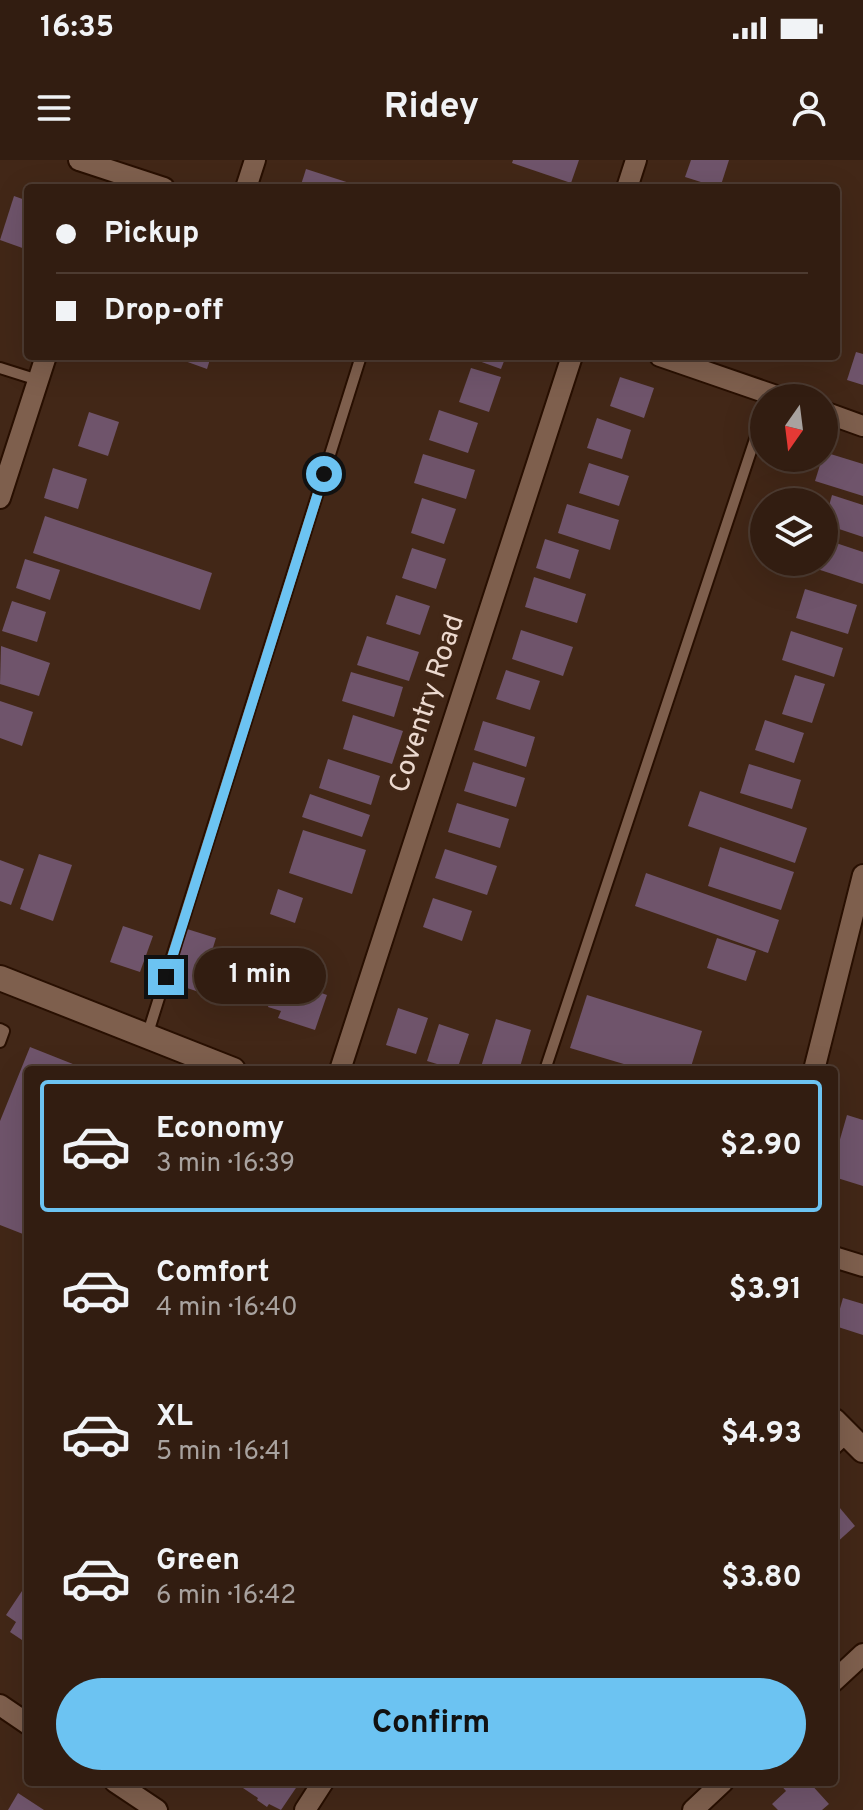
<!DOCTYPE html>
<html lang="en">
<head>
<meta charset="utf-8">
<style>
  :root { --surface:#321d11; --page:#3d2a1f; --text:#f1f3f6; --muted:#a8a29f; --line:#4d3b31; --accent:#6cc3f2 }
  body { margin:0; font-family:Overpass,sans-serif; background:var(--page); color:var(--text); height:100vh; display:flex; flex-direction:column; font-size:30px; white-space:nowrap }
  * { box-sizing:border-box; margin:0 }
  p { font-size:26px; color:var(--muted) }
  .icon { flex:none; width:44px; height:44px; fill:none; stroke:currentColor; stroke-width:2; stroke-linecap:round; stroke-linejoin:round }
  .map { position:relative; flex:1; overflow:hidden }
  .drawer { position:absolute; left:24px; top:906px; width:814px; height:720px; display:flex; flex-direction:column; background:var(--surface); border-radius:8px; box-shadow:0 8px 32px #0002,0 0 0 2px var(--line) }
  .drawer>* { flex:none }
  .top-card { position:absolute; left:24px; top:24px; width:816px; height:176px; border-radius:8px; box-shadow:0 8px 32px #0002,0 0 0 2px var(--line); display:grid; align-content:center; height:176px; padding:0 32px; background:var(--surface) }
  .needle { width:52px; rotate:194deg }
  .buttons { position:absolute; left:750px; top:224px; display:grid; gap:16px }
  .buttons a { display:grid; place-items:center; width:88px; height:88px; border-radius:50%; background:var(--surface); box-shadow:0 8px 32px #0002,0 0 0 2px var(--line); font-size:40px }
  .end { position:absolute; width:36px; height:36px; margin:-18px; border:10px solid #6cc3f2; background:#111; box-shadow:0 0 0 4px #111 }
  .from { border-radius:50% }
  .bubble { position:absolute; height:56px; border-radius:28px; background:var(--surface); box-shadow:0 8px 32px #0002,0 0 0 2px var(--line); font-size:26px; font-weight:700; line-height:56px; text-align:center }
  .top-card b { display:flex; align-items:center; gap:28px; height:76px; font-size:30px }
  .top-card b+b { border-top:2px solid var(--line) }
  .top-card i { width:20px; height:20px; background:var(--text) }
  ul { padding:14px 0 0; list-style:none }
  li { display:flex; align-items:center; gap:24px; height:132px; margin:0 16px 12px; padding:0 16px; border:4px solid transparent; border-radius:8px }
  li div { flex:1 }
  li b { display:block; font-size:30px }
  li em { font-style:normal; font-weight:700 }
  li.current { border-color:var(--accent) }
  li>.icon { width:72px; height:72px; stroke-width:1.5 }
  .button { display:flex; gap:16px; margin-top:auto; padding:16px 32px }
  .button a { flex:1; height:92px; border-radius:48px; background:var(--accent); color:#111; font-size:32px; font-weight:700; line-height:92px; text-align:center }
  .status { display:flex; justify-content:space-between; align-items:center; height:56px; padding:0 40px; background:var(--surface); direction:ltr }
  .status svg { height:22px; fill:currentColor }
  header { display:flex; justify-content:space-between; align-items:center; height:104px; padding:0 32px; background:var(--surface); font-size:36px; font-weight:700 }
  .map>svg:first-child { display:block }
  .building { fill:#6f546b }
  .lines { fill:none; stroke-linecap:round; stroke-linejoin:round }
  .service-casing { stroke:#280f01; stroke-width:14 }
  .minor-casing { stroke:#280f01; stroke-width:24 }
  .secondary-casing { stroke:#280f01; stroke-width:28 }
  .service { stroke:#7e5f4d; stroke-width:10 }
  .minor { stroke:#7e5f4d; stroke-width:20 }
  .secondary { stroke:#7e5f4d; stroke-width:24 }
  .route { stroke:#6cc3f2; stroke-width:10 }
  .labels { text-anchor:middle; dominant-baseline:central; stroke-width:8; stroke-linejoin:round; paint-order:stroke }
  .street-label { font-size:28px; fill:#ecd9cf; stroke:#422717 }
</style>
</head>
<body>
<div class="status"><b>16:35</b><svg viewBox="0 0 49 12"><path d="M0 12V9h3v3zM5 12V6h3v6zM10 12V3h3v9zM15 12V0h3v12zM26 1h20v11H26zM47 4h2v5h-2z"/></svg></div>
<header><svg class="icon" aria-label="menu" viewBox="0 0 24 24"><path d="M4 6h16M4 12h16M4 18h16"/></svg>Ridey<svg class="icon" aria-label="person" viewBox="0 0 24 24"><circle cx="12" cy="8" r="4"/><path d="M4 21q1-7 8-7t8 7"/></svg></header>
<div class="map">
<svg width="863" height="1650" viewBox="0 0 863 1650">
  <rect width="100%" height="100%" fill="#422717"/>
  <g class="building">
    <path d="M513,0H579L571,23L512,3Z"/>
    <path d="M691,0H729L720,28L685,17Z"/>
    <path d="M306,9L362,27V28H300Z"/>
    <path d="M14,36L28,41V90L0,80Z"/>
    <path d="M856,192L863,194V225L847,220Z"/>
    <path d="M171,196H211L207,209Z"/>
    <path d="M465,196H506L501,209Z"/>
    <path d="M471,208L501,217L489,252L459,242Z"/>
    <path d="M620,217L654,228L644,258L610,246Z"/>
    <path d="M439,250L478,263L468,293L429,280Z"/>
    <path d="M89,252L119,262L108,296L78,286Z"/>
    <path d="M597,258L631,270L622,299L587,288Z"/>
    <path d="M824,292L863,304V336L815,321Z"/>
    <path d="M423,294L475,310L466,339L414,323Z"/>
    <path d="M589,303L629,316L619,346L579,333Z"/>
    <path d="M53,308L87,319L78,349L44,338Z"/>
    <path d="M832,335L863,345V377L824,364Z"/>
    <path d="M422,338L456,349L444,384L411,373Z"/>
    <path d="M567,344L619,360L610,390L558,373Z"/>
    <path d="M45,356L212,413L200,450L33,393Z"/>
    <path d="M545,379L579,390L570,419L536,408Z"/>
    <path d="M824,379L863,392V424L811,407L812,402H824Z"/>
    <path d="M412,388L446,399L436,429L402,418Z"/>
    <path d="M25,399L60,410L50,440L16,428Z"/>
    <path d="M534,417L586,434L577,463L525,447Z"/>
    <path d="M805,429L857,445L848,474L796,458Z"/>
    <path d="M396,435L430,446L420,475L386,464Z"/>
    <path d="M12,441L46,452L37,482L2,471Z"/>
    <path d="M521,470L573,487L563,516L512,499Z"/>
    <path d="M791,471L843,488L834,517L782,500Z"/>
    <path d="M367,476L419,492L409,521L357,505Z"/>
    <path d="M1,486L50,503L39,536L0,524Z"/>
    <path d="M506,510L540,521L530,550L496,539Z"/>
    <path d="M351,512L403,527L394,557L342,541Z"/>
    <path d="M795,515L825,524L812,563L782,554Z"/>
    <path d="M0,541L33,552L22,586L0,578Z"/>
    <path d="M353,555L403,571L392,604L343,589Z"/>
    <path d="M765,560L804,573L794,603L755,590Z"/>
    <path d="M483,561L535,577L526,607L474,590Z"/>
    <path d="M328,599L380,616L371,645L319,628Z"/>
    <path d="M473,602L525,618L516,647L464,631Z"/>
    <path d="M749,604L801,620L792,649L740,633Z"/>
    <path d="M700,631L807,668L795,703L688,666Z"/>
    <path d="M310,634L370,655L362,677L302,657Z"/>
    <path d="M457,643L509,659L500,688L448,672Z"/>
    <path d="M303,670L366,690L352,734L289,713Z"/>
    <path d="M720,687L794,712L781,750L708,726Z"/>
    <path d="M445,689L497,706L487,735L435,718Z"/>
    <path d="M39,694L72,705L53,761L20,749Z"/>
    <path d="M0,700L24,709L11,745L0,741Z"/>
    <path d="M646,713L779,760L768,793L635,746Z"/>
    <path d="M278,729L303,738L295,763L270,754Z"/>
    <path d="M433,738L472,751L462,781L423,767Z"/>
    <path d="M123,766L153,776L140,812L110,802Z"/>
    <path d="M187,769L216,778L199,832L169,822Z"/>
    <path d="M717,778L756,791L746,821L707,808Z"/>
    <path d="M226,795L256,805L244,841L214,832Z"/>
    <path d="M283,800L319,811L313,830L327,835L315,870L278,858L281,851L268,847Z"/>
    <path d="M587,835L702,871L690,910H644L570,888Z"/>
    <path d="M398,848L428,858L416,894L386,885Z"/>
    <path d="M496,859L531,870L519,910H480Z"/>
    <path d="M439,864L469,874L457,910L427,901Z"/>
    <path d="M30,887L88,910H28V1076L0,1065V961Z"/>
    <path d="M847,955L863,960V1026L834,1017V1000Z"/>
    <path d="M843,1138L863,1144V1175L835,1166Z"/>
    <path d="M834,1341L855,1366L834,1385Z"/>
    <path d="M26,1425L28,1426V1484L10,1472L16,1462L6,1455Z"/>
    <path d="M243,1622H300L281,1650L269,1644L267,1647L257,1640L258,1638L240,1626Z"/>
    <path d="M778,1622H809L829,1644L822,1650H778L772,1644L786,1631Z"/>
    <path d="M18,1633L44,1650H8Z"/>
  </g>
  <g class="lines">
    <defs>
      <g id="service">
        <path d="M0,208L38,220"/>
        <path d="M0,869L4,871L0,882"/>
        <path d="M147,876L361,196"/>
        <path d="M545,910L764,252"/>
        <path d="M834,1290L848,1277"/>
      </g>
      <g id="minor">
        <path d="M79,0L164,28"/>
        <path d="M246,28L255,0"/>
        <path d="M627,28L636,0"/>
        <path d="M660,196L782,238"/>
        <path d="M824,252L863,266"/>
        <path d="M0,338L46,196"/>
        <path d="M340,910L572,196"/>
        <path d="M814,910L863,715"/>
        <path d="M834,1097L863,1106"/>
        <path d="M834,1521L863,1494"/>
        <path d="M0,1545L28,1564"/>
        <path d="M115,1622L157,1650"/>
        <path d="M305,1650L323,1622"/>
        <path d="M693,1650L723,1622"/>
      </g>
      <g id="secondary">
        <path d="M0,818L233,910"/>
        <path d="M834,1261L863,1290"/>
      </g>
    </defs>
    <use href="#service" class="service-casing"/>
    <use href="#minor" class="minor-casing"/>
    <use href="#secondary" class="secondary-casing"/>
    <use href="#service" class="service"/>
    <use href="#minor" class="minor"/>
    <use href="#secondary" class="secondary"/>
  </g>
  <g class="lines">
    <path class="route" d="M166,817L324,314"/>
  </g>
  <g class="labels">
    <g class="street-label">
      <text transform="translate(428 544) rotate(-72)">Coventry Road</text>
    </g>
  </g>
</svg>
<div class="buttons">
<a><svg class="needle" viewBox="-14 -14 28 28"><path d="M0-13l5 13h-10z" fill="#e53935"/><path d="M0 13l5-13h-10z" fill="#a8a29f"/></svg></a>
<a><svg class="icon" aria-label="layers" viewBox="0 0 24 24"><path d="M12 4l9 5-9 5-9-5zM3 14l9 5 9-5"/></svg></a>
</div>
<i class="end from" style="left:324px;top:314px"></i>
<i class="end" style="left:166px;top:817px"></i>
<div class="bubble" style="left:194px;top:788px;width:132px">1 min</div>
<div class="top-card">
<b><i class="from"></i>Pickup</b>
<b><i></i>Drop-off</b>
</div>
<section class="drawer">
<ul>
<li class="current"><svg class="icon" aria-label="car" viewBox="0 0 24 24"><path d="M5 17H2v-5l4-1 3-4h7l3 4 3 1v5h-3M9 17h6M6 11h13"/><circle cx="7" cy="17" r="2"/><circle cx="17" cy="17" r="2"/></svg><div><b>Economy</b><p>3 min · 16:39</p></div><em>$2.90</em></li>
<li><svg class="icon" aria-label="car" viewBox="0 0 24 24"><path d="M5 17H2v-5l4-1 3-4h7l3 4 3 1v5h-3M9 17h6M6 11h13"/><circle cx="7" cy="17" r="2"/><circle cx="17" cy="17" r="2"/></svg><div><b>Comfort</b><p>4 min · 16:40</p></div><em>$3.91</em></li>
<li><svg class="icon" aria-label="car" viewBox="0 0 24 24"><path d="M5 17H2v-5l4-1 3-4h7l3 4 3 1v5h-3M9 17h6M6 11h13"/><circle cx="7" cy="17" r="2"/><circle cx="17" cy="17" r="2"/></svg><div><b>XL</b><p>5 min · 16:41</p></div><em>$4.93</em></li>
<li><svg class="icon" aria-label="car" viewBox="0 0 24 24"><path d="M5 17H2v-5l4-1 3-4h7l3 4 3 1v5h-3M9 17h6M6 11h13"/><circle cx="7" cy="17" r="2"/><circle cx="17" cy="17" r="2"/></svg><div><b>Green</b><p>6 min · 16:42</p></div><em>$3.80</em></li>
</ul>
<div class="button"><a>Confirm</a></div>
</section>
</div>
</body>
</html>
